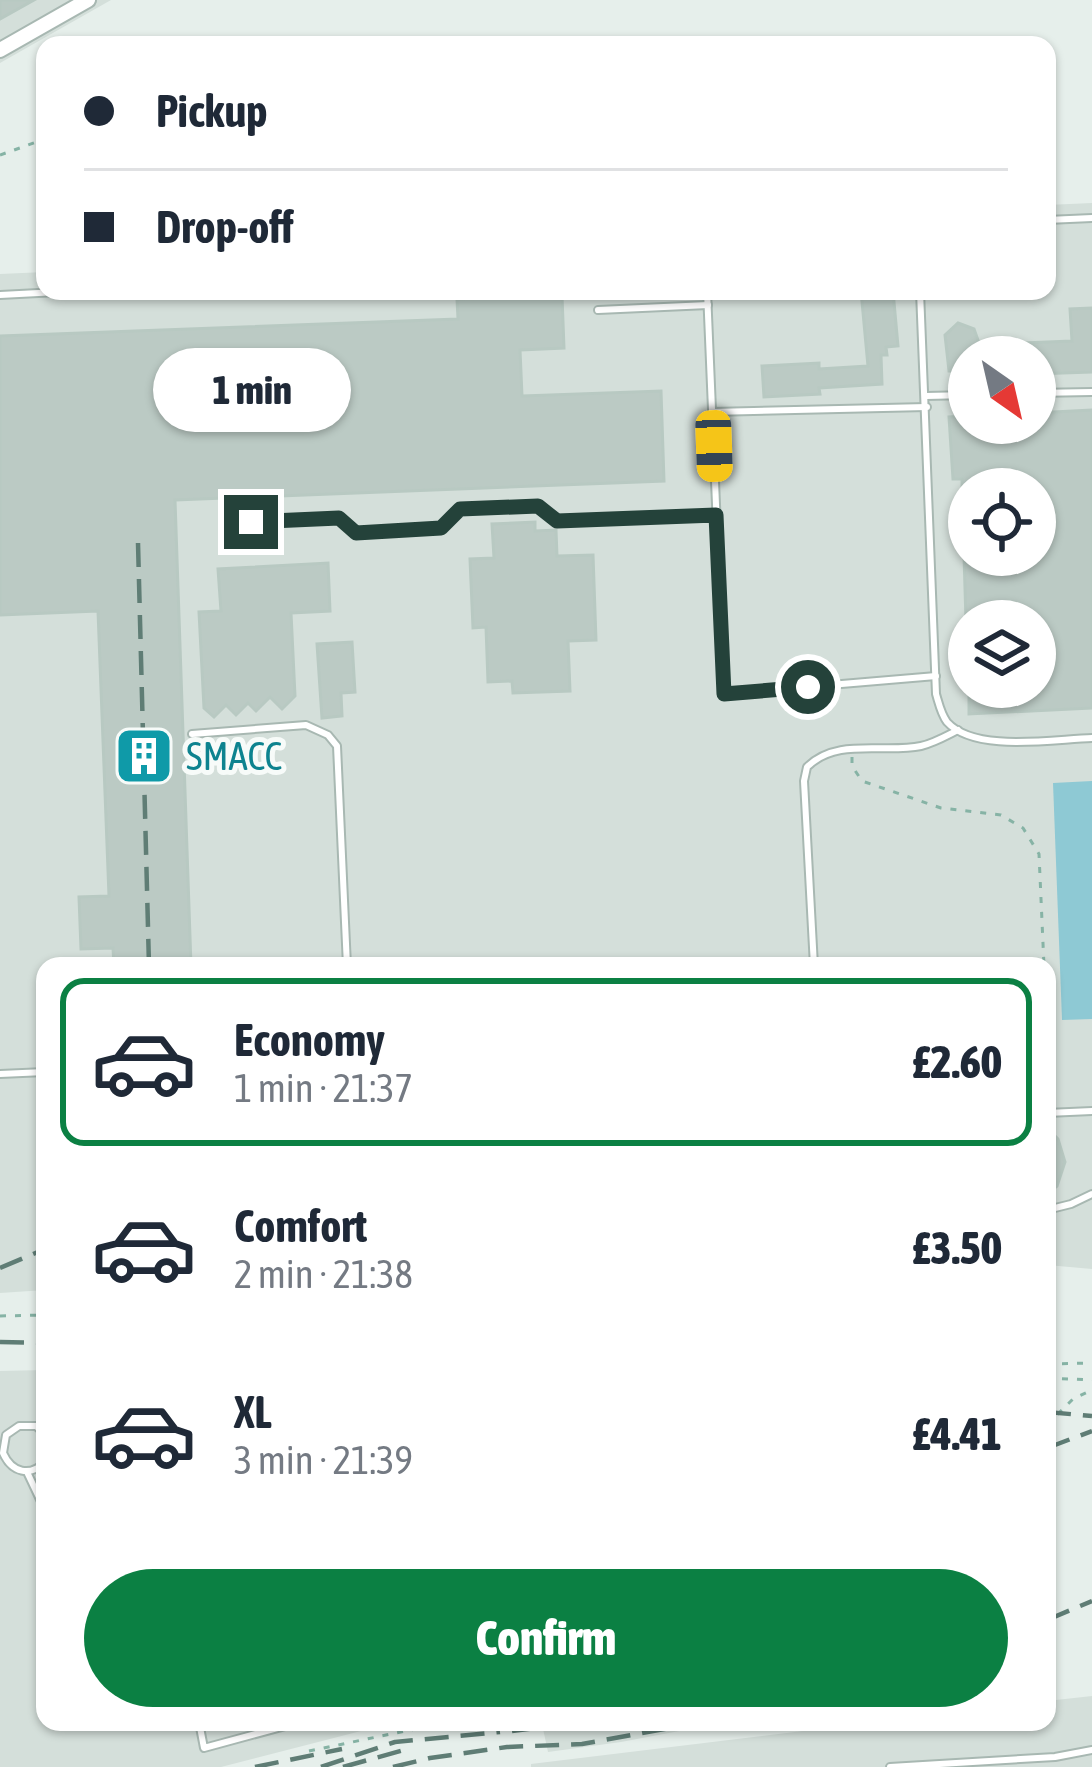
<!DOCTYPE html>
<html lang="en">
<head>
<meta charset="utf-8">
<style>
  :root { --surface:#fff; --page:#f2f2f3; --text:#1f2937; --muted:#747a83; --line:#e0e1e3; --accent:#0b8043 }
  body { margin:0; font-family:"Asap Condensed",sans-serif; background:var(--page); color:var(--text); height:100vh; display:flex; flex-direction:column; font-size:45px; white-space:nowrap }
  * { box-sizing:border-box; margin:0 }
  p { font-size:39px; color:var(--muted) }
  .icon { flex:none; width:66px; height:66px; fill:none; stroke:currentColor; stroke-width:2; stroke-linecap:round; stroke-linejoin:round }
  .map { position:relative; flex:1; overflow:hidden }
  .sheet { position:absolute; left:36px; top:957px; width:1020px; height:774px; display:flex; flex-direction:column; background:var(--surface); border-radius:24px; box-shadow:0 3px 9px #0004 }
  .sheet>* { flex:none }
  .banner { position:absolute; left:36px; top:36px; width:1020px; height:264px; border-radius:24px; box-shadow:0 3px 9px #0004; display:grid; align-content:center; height:264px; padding:0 48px; background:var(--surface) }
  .needle { width:78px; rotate:146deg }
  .tools { position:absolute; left:948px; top:336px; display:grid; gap:24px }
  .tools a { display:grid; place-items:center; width:108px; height:108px; border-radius:50%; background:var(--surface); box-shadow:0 3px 9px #0004; font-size:60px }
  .end { position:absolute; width:54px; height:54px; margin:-27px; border:15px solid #24423a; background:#fff; box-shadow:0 0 0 6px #fff }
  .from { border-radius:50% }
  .bubble { position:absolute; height:84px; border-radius:42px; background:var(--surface); box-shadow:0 3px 9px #0004; font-size:39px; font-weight:800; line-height:84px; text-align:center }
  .car { position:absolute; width:36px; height:72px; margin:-36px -18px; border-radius:15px; box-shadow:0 0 9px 3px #0007; background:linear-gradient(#f5c518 24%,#345 0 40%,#f5c518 0 76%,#345 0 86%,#f5c518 0) }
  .banner b { display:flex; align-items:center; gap:42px; height:114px; font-size:45px }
  .banner b+b { border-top:3px solid var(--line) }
  .banner i { width:30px; height:30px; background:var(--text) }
  ul { padding:21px 0 0; list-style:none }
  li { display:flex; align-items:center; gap:36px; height:168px; margin:0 24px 18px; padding:0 24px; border:6px solid transparent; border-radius:24px }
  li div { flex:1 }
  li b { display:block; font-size:45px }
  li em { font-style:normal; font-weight:800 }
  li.selected { border-color:var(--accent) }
  li>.icon { width:108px; height:108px; stroke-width:1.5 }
  .button { display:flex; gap:24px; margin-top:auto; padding:24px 48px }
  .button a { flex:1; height:138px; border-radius:72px; background:var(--accent); color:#fff; font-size:48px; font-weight:800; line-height:138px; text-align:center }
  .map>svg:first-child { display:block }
  .built { fill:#d4dfda; fill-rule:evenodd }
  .water { fill:#8ec9d4 }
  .building { fill:#bbcac4; stroke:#b8c9c2; stroke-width:3 }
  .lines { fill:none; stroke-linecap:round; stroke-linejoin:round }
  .service-casing { stroke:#a8b8b2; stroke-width:10 }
  .tertiary-casing { stroke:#a8b8b2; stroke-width:18 }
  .path { stroke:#86b3a5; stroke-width:3; stroke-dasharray:6 9; stroke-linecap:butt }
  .service { stroke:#fff; stroke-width:6 }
  .tertiary { stroke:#fff; stroke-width:14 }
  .rail { stroke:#5f7d75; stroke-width:4.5; stroke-dasharray:24 12; stroke-linecap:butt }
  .route { stroke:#24423a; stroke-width:15 }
  .labels { text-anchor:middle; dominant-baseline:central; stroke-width:10; stroke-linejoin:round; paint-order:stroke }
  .culture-label { font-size:39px; fill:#0d838f; stroke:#f7fbf9; text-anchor:start }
</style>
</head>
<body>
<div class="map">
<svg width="1092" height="1767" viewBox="0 0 1092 1767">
  <rect width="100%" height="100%" fill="#e6efeb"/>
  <g class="built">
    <path d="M0,0H111L0,63Z"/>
    <path d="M1092,203V1269L1047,1265V966H45V1290L0,1293V274L45,272V291H1047V205ZM969,357H1035V423H969ZM969,489H1035V555H969ZM969,621H1035V687H969Z"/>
    <path d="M45,1370V1722H396L221,1767H0V1371Z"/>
    <path d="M1092,1696V1767H531V1764L876,1722H1047V1701Z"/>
    <path d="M554,1722H727L621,1742L548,1752L542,1724Z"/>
  </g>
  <path class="water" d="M1092,781V1019L1062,1020L1053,783Z"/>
  <g class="building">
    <path d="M0,0H34L0,19Z"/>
    <path d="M861,291H893L898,346L886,347L887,355H881L882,384L819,388L820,394L764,397L762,366L819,363V369L868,366Z"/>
    <path d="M562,296L564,348L520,350L522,396L661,391L664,481L175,500L191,966H114L113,948L81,949L79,897L109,896L98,611L0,615V336L458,319L457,299Z"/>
    <path d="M1092,308V372L1035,374V357H997L996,344L1072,341L1070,309Z"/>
    <path d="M958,323L974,329L979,343L969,356V371H949L945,335Z"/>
    <path d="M1092,410V708L969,714V687H1035V621H966L964,555H1035V489H962V479H953L949,417L969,416V423H1035V413Z"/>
    <path d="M535,522V531L556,530L557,556L593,555L596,640L568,641L570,691L513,693L512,681L488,682L486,627L473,628L470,559L494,558L492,524Z"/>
    <path d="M328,563L330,611L291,613L295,696L282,709L270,697L256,711L248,703L236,715L226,705L214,717L204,708L199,612L221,611L218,569Z"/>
    <path d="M352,642L355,692L341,693L342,716L322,718L317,644Z"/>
    <path d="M1047,1128L1058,1139L1065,1162L1057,1186L1047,1194Z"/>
  </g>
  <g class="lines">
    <defs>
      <g id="service">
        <path d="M1047,220L1092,218"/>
        <path d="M707,291L724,694L936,676"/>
        <path d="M920,291L936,694C939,704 941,714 947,722C975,753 1053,739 1092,738"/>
        <path d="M0,295L77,291"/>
        <path d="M598,310L708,305"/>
        <path d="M1035,393L1092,392"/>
        <path d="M926,396L969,395"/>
        <path d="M712,412L927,407"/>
        <path d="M251,522L339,518L356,533L441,528L460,509L538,505L557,521L716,515"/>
        <path d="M192,734L306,725L328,735L337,746L347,966"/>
        <path d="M814,966L804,781L807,767C837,737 884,754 921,746C934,743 946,736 958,730"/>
        <path d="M0,1074L45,1072"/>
        <path d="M1047,1113L1092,1111"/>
        <path d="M1047,1210L1071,1204L1092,1194"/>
        <path d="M45,1434L36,1426H19L6,1435L3,1453C12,1473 30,1477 45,1462"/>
        <path d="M27,1472L45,1510"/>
        <path d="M199,1722L204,1748L300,1722"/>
        <path d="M890,1767L1055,1757L1092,1750"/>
      </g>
      <path id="tertiary" d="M0,50L88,0"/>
    </defs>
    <use href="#service" class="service-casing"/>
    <use href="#tertiary" class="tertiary-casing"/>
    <g class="path">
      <path d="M0,155L45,139"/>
      <path d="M852,757V766L862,781L941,808L1001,815L1023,828L1039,854L1044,966"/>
      <path d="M0,1316L45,1315"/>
      <path d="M1047,1364L1092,1363"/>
      <path d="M1047,1378L1092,1380"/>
      <path d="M1047,1425L1073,1399L1092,1390"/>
      <path d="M309,1751L449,1722"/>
    </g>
    <use href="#service" class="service"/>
    <use href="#tertiary" class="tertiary"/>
    <g class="rail">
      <path d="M138,543L149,966"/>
      <path d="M0,1268L45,1249"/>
      <path d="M0,1342L45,1343"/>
      <path d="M1047,1412L1092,1416"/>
      <path d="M1047,1448L1092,1431"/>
      <path d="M1047,1620L1092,1601"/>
      <path d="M512,1731L583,1722"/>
      <path d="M255,1767L342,1749"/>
      <path d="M321,1767L395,1742L500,1732"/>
      <path d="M343,1767L411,1748"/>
      <path d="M393,1767L430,1758L507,1747L582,1744L704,1722"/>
    </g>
  </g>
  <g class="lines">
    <path class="route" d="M251,522L339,518L356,533L441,528L460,509L538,506L557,521L716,515L724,694L808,687"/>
  </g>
  <defs>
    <symbol id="building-square" viewBox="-11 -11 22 22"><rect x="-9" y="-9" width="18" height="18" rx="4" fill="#0f9aa8" stroke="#f7fbf9"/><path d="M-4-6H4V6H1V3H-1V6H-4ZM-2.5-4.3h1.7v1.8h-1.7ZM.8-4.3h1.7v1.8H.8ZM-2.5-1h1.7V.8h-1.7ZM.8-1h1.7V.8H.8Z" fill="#fff"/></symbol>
  </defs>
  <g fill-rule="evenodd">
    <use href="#building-square" x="111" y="723" width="66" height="66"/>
  </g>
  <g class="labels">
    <g class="culture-label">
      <text x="186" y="756">SMACC</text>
    </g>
  </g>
</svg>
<div class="tools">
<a><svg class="needle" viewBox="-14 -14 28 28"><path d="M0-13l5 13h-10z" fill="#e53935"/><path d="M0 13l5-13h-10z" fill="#747a83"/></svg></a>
<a><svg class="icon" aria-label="locate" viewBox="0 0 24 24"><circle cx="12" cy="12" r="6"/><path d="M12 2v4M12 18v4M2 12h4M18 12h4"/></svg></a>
<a><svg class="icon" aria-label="layers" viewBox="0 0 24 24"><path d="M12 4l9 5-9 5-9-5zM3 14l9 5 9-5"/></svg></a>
</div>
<i class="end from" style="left:808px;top:687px"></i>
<i class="end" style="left:251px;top:522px"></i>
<div class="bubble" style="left:153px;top:348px;width:198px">1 min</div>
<i class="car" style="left:714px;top:446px;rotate:178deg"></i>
<div class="banner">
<b><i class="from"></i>Pickup</b>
<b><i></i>Drop-off</b>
</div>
<section class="sheet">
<ul>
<li class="selected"><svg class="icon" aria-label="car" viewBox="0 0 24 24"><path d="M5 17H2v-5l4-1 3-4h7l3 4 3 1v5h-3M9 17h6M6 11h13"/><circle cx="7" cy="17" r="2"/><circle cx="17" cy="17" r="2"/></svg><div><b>Economy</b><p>1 min · 21:37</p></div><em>£2.60</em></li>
<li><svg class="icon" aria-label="car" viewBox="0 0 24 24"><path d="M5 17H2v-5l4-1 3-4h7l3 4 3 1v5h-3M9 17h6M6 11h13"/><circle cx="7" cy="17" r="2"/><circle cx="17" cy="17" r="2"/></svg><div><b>Comfort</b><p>2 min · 21:38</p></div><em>£3.50</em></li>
<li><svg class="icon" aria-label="car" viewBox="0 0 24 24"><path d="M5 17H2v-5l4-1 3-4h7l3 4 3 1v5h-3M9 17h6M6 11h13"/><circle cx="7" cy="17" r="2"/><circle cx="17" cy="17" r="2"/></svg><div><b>XL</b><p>3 min · 21:39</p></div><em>£4.41</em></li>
</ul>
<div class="button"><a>Confirm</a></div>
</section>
</div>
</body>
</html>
